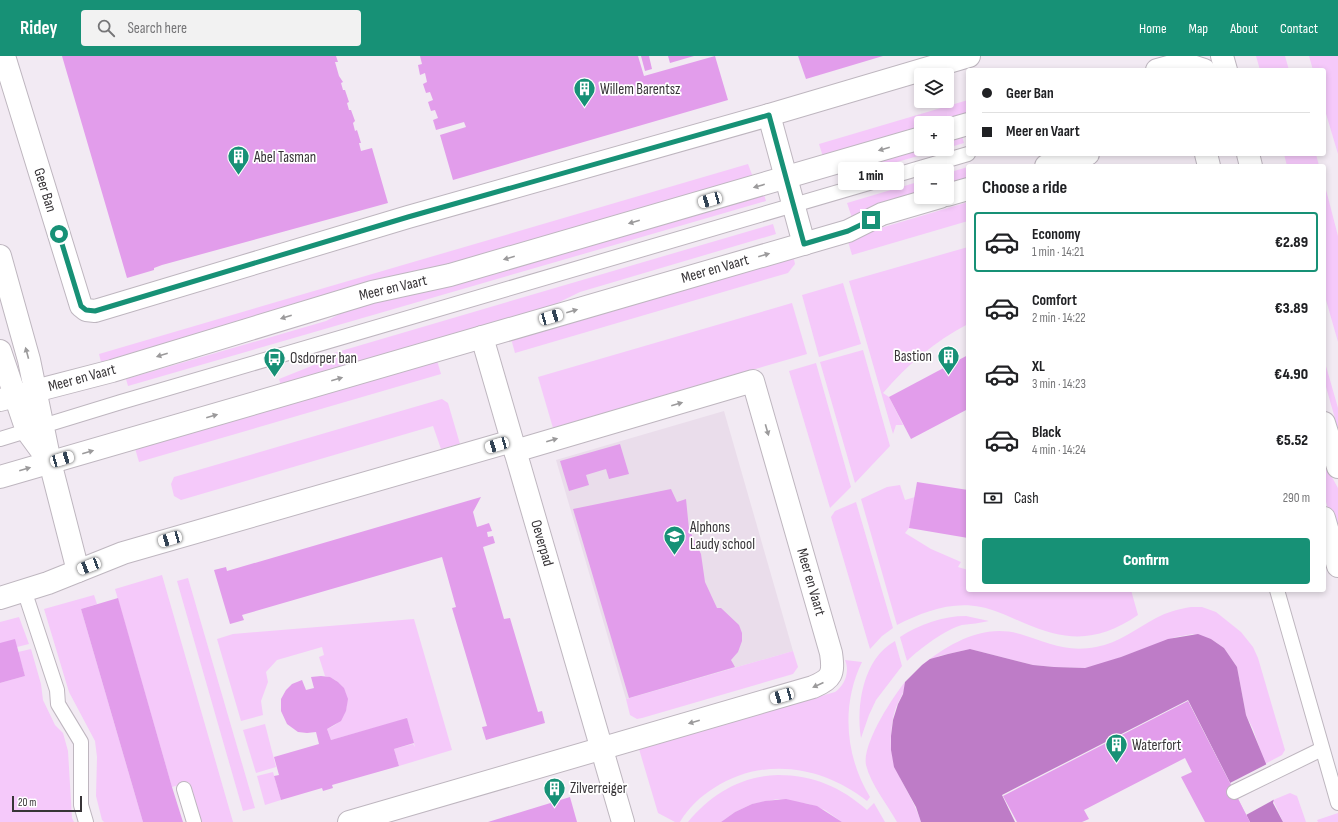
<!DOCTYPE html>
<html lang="en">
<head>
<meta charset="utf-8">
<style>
  :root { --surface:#fff; --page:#f2f2f2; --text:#202124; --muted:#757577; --line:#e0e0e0; --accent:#179176 }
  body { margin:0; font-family:"Sofia Sans Condensed",sans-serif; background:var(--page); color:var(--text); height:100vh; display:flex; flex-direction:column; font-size:15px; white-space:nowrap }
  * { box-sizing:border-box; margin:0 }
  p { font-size:13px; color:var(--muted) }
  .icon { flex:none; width:22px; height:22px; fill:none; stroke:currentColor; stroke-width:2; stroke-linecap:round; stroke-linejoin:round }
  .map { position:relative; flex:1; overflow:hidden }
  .panel { position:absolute; left:966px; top:108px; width:360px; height:428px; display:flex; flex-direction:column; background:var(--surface); border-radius:4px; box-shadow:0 2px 6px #0003 }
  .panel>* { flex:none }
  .top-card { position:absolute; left:966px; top:12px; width:360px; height:88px; border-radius:4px; box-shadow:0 2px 6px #0003; display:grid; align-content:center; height:88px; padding:0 16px; background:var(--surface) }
  .fabs { position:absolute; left:914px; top:12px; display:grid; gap:8px }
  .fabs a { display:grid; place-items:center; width:40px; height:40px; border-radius:4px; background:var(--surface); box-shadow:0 2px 6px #0003; font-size:20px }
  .scale { position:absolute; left:12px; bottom:10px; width:70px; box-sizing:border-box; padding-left:4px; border:2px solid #373437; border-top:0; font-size:11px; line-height:14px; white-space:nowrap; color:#373437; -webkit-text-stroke:3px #fff; paint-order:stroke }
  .end { position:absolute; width:18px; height:18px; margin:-9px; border:5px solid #179176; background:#fff; box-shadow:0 0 0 2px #fff }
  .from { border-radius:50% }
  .bubble { position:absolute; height:28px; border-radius:4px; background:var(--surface); box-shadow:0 2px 6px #0003; font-size:13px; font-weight:800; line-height:28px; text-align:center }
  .car { position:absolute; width:12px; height:24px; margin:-12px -6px; border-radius:5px; box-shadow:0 0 3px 1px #0007; background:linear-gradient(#fff 24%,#345 0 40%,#fff 0 76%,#345 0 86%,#fff 0) }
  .top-card b { display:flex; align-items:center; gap:14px; height:38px; font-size:15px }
  .top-card b+b { border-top:1px solid var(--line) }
  .top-card i { width:10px; height:10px; background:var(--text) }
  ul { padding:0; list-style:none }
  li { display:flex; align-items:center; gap:12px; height:60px; margin:0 8px 6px; padding:0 8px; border:2px solid transparent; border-radius:4px }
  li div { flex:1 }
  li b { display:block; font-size:15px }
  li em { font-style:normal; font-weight:800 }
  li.on { border-color:var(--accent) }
  li>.icon { width:36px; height:36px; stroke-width:1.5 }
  h2 { padding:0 16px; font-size:18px; line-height:48px }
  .pay { display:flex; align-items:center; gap:10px; height:44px; padding:0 16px; font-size:15px }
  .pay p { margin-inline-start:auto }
  .cta { display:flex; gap:8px; margin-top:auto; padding:8px 16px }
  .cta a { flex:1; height:46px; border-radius:4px; background:var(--accent); color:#fff; font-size:16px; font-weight:800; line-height:46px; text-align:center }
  header { display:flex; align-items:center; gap:24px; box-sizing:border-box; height:56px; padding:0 20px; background:var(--accent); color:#fff }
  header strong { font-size:19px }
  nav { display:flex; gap:22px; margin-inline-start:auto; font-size:14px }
  .search { width:280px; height:36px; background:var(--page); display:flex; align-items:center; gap:10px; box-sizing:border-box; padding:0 14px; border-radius:4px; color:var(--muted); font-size:15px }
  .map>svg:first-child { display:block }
  .built { fill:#eaddeb }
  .green { fill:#f5c9fa }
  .water { fill:#be7cc7 }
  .pier { fill:#f2eaf3 }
  .building { fill:#e29deb }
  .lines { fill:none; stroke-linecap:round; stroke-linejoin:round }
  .lane-casing { stroke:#beb6bf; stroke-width:16 }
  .street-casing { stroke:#beb6bf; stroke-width:24 }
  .secondary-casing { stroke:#beb6bf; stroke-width:24 }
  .lane { stroke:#fff; stroke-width:14 }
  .street { stroke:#fff; stroke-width:22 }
  .secondary { stroke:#fff; stroke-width:22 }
  .oneway { fill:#9b9a9b }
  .route { stroke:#179176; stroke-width:5 }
  .labels { text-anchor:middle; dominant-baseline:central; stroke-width:3.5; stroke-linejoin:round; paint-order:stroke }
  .poi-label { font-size:15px; fill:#373437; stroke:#fff; text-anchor:start }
  .street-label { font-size:15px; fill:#373437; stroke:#fff }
</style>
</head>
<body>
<header>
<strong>Ridey</strong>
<div class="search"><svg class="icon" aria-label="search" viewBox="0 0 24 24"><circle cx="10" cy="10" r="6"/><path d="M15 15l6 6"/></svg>Search here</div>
<nav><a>Home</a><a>Map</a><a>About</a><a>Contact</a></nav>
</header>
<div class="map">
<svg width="1338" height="766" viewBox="0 0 1338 766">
  <rect width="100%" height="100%" fill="#f2eaf3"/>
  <path class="built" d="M724,355L793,595L626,643L556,404Z"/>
  <g class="green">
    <path d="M1256,0H1285L1289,14H1260Z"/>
    <path d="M1309,0H1338V98L1324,51V14H1313Z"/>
    <path d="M968,44V62L947,67H921V76L824,104L819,88Z"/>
    <path d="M961,77L964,87L947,92V81Z"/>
    <path d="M921,93H943L840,122L837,113Z"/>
    <path d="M1284,98H1316L1319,110H1287Z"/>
    <path d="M748,108L754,124L449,213L351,234L101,306L99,298Z"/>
    <path d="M968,111V122L947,129V117Z"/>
    <path d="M921,125V136L853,165L847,147Z"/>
    <path d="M1324,126L1338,180V286L1324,237Z"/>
    <path d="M763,135L766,145L128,330L126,323L326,265L367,244Z"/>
    <path d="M968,146V165L852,199L847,182Z"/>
    <path d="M773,168L776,178L580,236L539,256L282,333L279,323L334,301V297Z"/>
    <path d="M968,191V268C935,285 907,309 883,337L889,341L903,369H896L893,378L849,225Z"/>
    <path d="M793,199L795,208L788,217L515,297L510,279Z"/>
    <path d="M843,227L861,288L819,301L802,239Z"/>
    <path d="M792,247L807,298L553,372L538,321Z"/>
    <path d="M863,294L890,390L855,427L820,306Z"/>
    <path d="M436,301L441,318L139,406L134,389Z"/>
    <path d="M1324,303L1338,352V373L1324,324Z"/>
    <path d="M816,307L851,431L830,452L789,315Z"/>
    <path d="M442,343L448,347L460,388L441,393L433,370L181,444L174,440L171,428L174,421Z"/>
    <path d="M1324,407L1338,432V481L1336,480L1324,439Z"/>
    <path d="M900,429L905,444L915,441L909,472L905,477L931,493L961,506L958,511L968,514V534H1131L1138,559C1098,586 1068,586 1024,567C1010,561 996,554 981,551C951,545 923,556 897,569L861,443L887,431Z"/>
    <path d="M856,446L893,572L882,580L870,593L831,461L835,455Z"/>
    <path d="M162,519L233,766H201L189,726L172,731L115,533Z"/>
    <path d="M188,522L255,752L243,755L177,525Z"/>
    <path d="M94,539L97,548L81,553L143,766H104L102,764L96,740L97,701L95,685L69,636L44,553Z"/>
    <path d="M1191,551H1202L1216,556L1241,576L1253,591L1258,602L1285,694L1282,699L1265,708L1253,673L1246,659L1237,611L1224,592L1211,583L1193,578L1176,581L1102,608L1085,612L1054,611L1033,609L970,593L939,600L922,609C949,588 983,567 1020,578C1047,586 1066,597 1096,591C1119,587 1137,572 1156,562C1167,556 1179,553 1191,551Z"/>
    <path d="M966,560L989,565C981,567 970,568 962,569C946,573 919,593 907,605L900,581C920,568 943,560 966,560Z"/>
    <path d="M19,561L29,588L17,591L0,587V566Z"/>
    <path d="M414,563L452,694L399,710L394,693L413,688L415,691L406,660V663L331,684L327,673C354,664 354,626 325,620L319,601L324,599L322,591L277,604L266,616L268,626L261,645L263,659L241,665L217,583L233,578Z"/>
    <path d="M895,585L902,610L876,644L869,659L861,682C856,649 863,603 895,585Z"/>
    <path d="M31,593L41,628L43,644L55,669L63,677L68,695L72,762L74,766H0V627L25,620L18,596Z"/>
    <path d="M793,595L798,611L793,618L642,662L637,663L630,659L626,643Z"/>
    <path d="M845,604L862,606C841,649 845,700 870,741L867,745C823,710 764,700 714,732C701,740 688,752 680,766H675L658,757L639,693L835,636C845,629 850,616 845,604Z"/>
    <path d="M905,626C905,635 901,641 897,649C893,658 892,669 891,679C888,714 911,734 921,766H897C887,748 871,729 866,709C862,688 892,642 905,626Z"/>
    <path d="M265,668L276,711L256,717L243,674Z"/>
    <path d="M273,716L281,744L265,749L257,720Z"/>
    <path d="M778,719C813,719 841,731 867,754L874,747L885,766H842L825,754L809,748L778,743L752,748L735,756L721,766H688C711,738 741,720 778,719Z"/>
    <path d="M1290,737L1297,740L1306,766H1283L1273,744Z"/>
    <path d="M1338,757V766H1318L1317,764Z"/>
  </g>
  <path class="water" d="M1198,578L1211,583L1224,592L1237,611L1246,659L1276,732L1273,747L1283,766H1250L1188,644L1002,739L1015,766H921L916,751L894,711L891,694V680L893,664L898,648L903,638L905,626L922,609L930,603L948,598L970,593L1033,609L1054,611L1085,612L1121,601L1168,583Z"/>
  <path class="pier" d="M1267,708L1278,732L1275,743L1246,759L1230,727Z"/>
  <g class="building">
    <path d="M62,0H336L338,6H335L339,20L343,26L341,27L343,34H345L349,46L347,47L349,54H351L355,65L353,67L355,75L357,74L361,87H359L361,95L372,92L388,147L162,209L154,212V214L127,222Z"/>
    <path d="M420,0H638L644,20L715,0L728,44L453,124L440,79L466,71L464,66L436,74L433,64L438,62L435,54L431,55L428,46L433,44L430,36L426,37L423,28L427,26L425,17L420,19L418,9L422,8Z"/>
    <path d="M641,0H649L652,13L645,15Z"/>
    <path d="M668,0H694L670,7Z"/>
    <path d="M798,0H883L806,23Z"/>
    <path d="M968,299V353L911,383L889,341Z"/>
    <path d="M620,388L629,418L609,423L606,413L586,419L589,429L569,435L560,405Z"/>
    <path d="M917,426L968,434V482L909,472Z"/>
    <path d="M671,433L677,446L686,443L689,473L701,498L705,526L717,552H721L739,569L742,577V585L738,596L731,604L735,611L629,642L573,453Z"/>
    <path d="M481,441L473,456L477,471L489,467L492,475L487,476L488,481L493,480L495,487L483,491L504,563L510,562L538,656L542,655L545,667L486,684L482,671L487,670L452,552L456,551L442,501L242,559L244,564L230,568L214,514L226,511L227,515Z"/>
    <path d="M118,542L172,731L183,766H143L81,553Z"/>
    <path d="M15,583L25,620L0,627V587Z"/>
    <path d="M321,620L330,621L338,626L344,632L348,643L346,655L341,665L327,673L331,684L407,662L414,687L394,693L399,710L332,729L333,732L323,735L322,732L281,744L274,720L279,719L274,701L319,688L316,676L307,677L298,676L287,668L281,655V643L286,634L292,628L302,624L306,634L314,632L311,621Z"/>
    <path d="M1188,645L1250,766H1205L1181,721L1192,716L1185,702L1084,754L1089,763L1082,766H1017L1003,740Z"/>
    <path d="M570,741L577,766H488Z"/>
    <path d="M786,743L817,750L842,766H721L735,756L752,748L765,745Z"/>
  </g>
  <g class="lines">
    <defs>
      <g id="lane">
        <path d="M0,383L121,346L968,98"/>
        <path d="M24,534L57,634L58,648L81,686V749L86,766"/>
        <path d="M1277,534L1338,747"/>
        <path d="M184,733L194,766"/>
        <path d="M1234,736L1322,693"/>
      </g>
      <g id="street">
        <path d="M4,0L81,250L86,254L95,255L408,161L769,59L969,0"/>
        <path d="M769,59L804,188"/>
        <path d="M482,281L623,766"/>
        <path d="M50,406L78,515"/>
        <path d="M0,542L48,527L123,497L512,385"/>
        <path d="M349,766L813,631C832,623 834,618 831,597L753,325L515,395"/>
      </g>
      <g id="secondary">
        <path d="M1222,0L1226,14"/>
        <path d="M1157,14L1183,7L1204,14"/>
        <path d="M947,74L968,68"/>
        <path d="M1206,98L1209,110"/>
        <path d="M1248,98L1251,110"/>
        <path d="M1046,110L1088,98"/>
        <path d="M947,139L968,133"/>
        <path d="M0,200L29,304L50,406"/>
        <path d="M0,295L27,375L46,401"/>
        <path d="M0,344L112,315L372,236L450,219L921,82"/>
        <path d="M1324,367L1338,411"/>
        <path d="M0,421L848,175L882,158L940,141"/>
        <path d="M1324,462L1338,510"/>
      </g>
    </defs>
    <use href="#lane" class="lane-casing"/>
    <use href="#street" class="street-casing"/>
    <use href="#secondary" class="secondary-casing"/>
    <use href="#lane" class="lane"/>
    <use href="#street" class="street"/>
    <use href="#secondary" class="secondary"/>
  </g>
  <defs><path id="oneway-solid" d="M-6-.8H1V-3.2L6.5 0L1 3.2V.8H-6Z"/></defs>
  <g class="oneway">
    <use href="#oneway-solid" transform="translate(884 93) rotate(164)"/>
    <use href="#oneway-solid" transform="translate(759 130) rotate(164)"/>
    <use href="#oneway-solid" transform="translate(634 166) rotate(164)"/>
    <use href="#oneway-solid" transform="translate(764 199) rotate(-16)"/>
    <use href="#oneway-solid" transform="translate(509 202) rotate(164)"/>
    <use href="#oneway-solid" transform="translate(572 255) rotate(-16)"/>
    <use href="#oneway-solid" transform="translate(286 261) rotate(163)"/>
    <use href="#oneway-solid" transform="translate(27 297) rotate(-105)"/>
    <use href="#oneway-solid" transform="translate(162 299) rotate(163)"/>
    <use href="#oneway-solid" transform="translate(337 323) rotate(-16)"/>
    <use href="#oneway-solid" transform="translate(677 348) rotate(-16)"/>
    <use href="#oneway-solid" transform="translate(212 360) rotate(-16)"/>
    <use href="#oneway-solid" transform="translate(767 374) rotate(74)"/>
    <use href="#oneway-solid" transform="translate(552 384) rotate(-16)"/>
    <use href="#oneway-solid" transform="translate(88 396) rotate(-16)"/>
    <use href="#oneway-solid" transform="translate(25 413) rotate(-16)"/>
    <use href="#oneway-solid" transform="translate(818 629) rotate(156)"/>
    <use href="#oneway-solid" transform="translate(694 666) rotate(164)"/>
  </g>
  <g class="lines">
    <path class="route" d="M59,178L81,250L86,254L95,255L408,161L769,59L804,188L848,175L871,164"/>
  </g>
  <defs>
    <symbol id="building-pin" viewBox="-11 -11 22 30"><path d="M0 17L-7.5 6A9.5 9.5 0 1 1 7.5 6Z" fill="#179176" stroke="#fff"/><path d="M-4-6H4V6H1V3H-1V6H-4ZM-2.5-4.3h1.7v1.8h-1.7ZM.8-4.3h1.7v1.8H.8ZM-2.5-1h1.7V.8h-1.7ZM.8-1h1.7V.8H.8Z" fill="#fff"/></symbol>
    <symbol id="bus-pin" viewBox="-11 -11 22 30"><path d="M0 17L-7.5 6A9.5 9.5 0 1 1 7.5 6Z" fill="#179176" stroke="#fff"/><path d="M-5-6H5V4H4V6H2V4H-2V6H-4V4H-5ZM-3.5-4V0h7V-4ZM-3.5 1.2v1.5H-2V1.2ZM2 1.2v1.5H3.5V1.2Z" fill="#fff"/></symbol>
    <symbol id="school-pin" viewBox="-11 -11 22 30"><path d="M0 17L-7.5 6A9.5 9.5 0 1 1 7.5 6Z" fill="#179176" stroke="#fff"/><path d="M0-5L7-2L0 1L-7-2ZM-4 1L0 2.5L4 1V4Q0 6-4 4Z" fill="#fff"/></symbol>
  </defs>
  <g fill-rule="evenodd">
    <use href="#building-pin" x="572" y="20" width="25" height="34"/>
    <use href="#building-pin" x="226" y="88" width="25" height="34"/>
    <use href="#building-pin" x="936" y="288" width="25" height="34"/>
    <use href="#bus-pin" x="262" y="290" width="25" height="34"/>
    <use href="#school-pin" x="662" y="468" width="25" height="34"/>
    <use href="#building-pin" x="1104" y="676" width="25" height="34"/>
    <use href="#building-pin" x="542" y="720" width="25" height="34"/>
  </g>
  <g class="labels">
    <g class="poi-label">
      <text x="600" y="33">Willem Barentsz</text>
      <text x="254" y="101">Abel Tasman</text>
      <text x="932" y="300" text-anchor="end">Bastion</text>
      <text x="290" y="302">Osdorper ban</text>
      <text x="690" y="471">Alphons<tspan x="690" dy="17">Laudy school</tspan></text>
      <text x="1132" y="689">Waterfort</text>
      <text x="570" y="732">Zilverreiger</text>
    </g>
    <g class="street-label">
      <text transform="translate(45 134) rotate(73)">Geer Ban</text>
      <text transform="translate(715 213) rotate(-16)">Meer en Vaart</text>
      <text transform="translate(393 232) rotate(-13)">Meer en Vaart</text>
      <text transform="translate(82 322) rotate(-15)">Meer en Vaart</text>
      <text transform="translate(542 487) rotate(74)">Oeverpad</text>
      <text transform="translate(811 526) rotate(74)">Meer en Vaart</text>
    </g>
  </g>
</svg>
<div class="fabs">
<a><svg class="icon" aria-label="layers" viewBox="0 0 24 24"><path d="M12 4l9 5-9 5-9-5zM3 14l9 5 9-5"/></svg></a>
<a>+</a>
<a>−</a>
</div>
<div class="scale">20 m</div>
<i class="end from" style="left:59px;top:178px"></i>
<i class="end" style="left:871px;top:164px"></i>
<div class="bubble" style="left:838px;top:106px;width:66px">1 min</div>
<i class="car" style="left:710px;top:144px;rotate:254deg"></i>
<i class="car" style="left:551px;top:261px;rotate:74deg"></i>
<i class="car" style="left:497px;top:389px;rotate:254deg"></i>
<i class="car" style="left:62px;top:403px;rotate:74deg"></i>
<i class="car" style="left:170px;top:483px;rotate:254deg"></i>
<i class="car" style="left:89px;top:510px;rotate:249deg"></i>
<i class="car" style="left:782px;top:640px;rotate:254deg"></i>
<div class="top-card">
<b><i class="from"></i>Geer Ban</b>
<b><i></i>Meer en Vaart</b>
</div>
<section class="panel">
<h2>Choose a ride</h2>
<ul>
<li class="on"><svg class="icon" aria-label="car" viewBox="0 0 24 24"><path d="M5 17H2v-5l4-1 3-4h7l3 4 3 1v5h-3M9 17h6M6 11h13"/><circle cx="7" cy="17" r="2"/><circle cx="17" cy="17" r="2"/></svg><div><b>Economy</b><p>1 min · 14:21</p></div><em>€2.89</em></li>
<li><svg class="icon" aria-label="car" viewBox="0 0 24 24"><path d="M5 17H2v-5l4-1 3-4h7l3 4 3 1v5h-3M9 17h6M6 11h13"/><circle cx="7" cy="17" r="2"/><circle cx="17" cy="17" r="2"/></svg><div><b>Comfort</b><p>2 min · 14:22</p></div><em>€3.89</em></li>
<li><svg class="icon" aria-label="car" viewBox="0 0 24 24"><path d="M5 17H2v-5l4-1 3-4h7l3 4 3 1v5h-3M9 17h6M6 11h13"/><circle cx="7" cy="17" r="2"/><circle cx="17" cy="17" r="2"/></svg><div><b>XL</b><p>3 min · 14:23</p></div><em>€4.90</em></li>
<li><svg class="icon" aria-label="car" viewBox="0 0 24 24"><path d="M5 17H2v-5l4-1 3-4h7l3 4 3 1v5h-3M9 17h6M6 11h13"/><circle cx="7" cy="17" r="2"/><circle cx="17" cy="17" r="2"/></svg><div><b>Black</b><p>4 min · 14:24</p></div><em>€5.52</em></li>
</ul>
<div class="pay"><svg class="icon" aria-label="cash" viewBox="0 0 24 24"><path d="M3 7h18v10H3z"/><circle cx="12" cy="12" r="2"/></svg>Cash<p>290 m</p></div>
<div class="cta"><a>Confirm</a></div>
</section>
</div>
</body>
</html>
